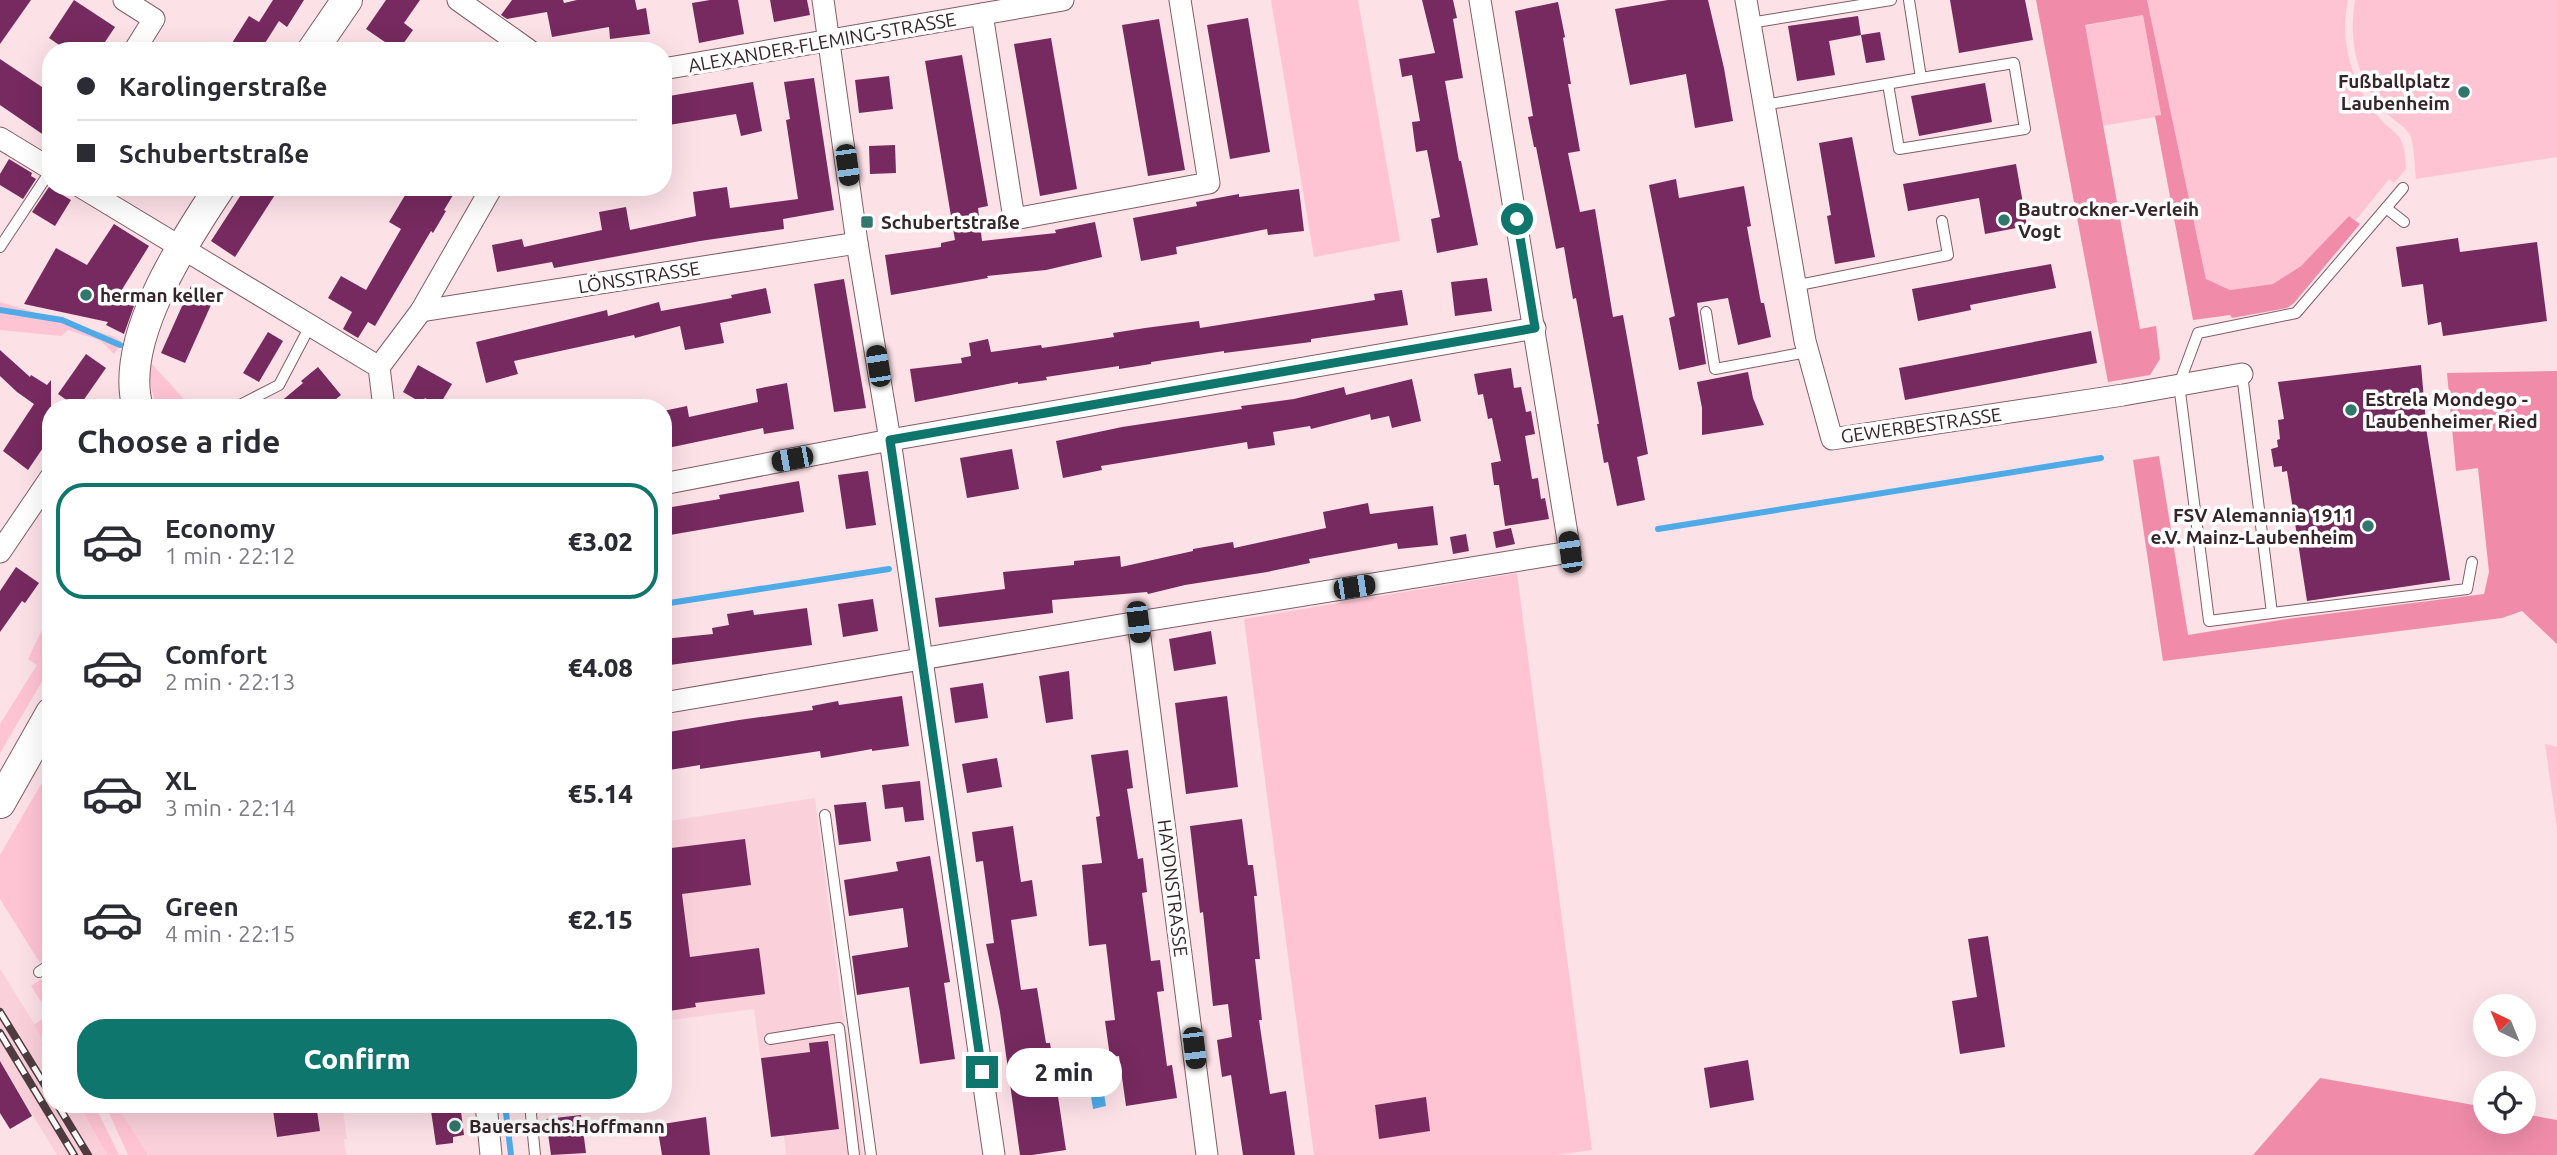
<!DOCTYPE html>
<html lang="en">
<head>
<meta charset="utf-8">
<style>
  :root { --surface:#fff; --page:#f2f2f3; --text:#2b2b33; --muted:#7c7c81; --line:#e1e1e2; --accent:#0f766e }
  body { margin:0; font-family:Ubuntu,sans-serif; background:var(--page); color:var(--text); height:100vh; display:flex; flex-direction:column; font-size:26px; white-space:nowrap }
  * { box-sizing:border-box; margin:0 }
  p { font-size:23px; color:var(--muted) }
  .icon { flex:none; width:38px; height:38px; fill:none; stroke:currentColor; stroke-width:2; stroke-linecap:round; stroke-linejoin:round }
  .map { position:relative; flex:1; overflow:hidden }
  .drawer { position:absolute; left:42px; top:399px; width:630px; height:714px; display:flex; flex-direction:column; background:var(--surface); border-radius:28px; box-shadow:0 7px 28px #0002 }
  .drawer>* { flex:none }
  .banner { position:absolute; left:42px; top:42px; width:630px; height:154px; border-radius:28px; box-shadow:0 7px 28px #0002; display:grid; align-content:center; height:154px; padding:0 35px; background:var(--surface) }
  .needle { width:46px; rotate:317deg }
  .tools { position:absolute; left:2473px; top:994px; display:grid; gap:14px }
  .tools a { display:grid; place-items:center; width:63px; height:63px; border-radius:50%; background:var(--surface); box-shadow:0 7px 28px #0002; font-size:35px }
  .end { position:absolute; width:32px; height:32px; margin:-16px; border:9px solid #0f766e; background:#fff; box-shadow:0 0 0 4px #fff }
  .from { border-radius:50% }
  .bubble { position:absolute; height:49px; border-radius:24px; background:var(--surface); box-shadow:0 7px 28px #0002; font-size:23px; font-weight:800; line-height:49px; text-align:center }
  .car { position:absolute; width:21px; height:42px; margin:-21px -10px; border-radius:9px; box-shadow:0 0 5px 2px #0007; background:linear-gradient(#222 24%,#8ab4d8 0 40%,#222 0 76%,#8ab4d8 0 86%,#222 0) }
  .banner b { display:flex; align-items:center; gap:24px; height:66px; font-size:26px }
  .banner b+b { border-top:2px solid var(--line) }
  .banner i { width:18px; height:18px; background:var(--text) }
  ul { padding:0; list-style:none }
  li { display:flex; align-items:center; gap:21px; height:116px; margin:0 14px 10px; padding:0 21px; border:4px solid transparent; border-radius:28px }
  li div { flex:1 }
  li b { display:block; font-size:26px }
  li em { font-style:normal; font-weight:800 }
  li.on { border-color:var(--accent) }
  li>.icon { width:63px; height:63px; stroke-width:1.5 }
  h2 { padding:0 35px; font-size:32px; line-height:84px }
  .cta { display:flex; gap:14px; margin-top:auto; padding:14px 35px }
  .cta a { flex:1; height:80px; border-radius:28px; background:var(--accent); color:#fff; font-size:28px; font-weight:800; line-height:80px; text-align:center }
  .map>svg:first-child { display:block }
  .built { fill:#fad0db }
  .green { fill:#ffc4d4 }
  .forest { fill:#f08caa }
  .water { fill:#4faae8 }
  .lines { fill:none; stroke-linecap:round; stroke-linejoin:round }
  .stream { stroke:#4faae8; stroke-width:6 }
  .building { fill:#762a5f }
  .lane-casing { stroke:#825d67; stroke-width:12 }
  .street-casing { stroke:#825d67; stroke-width:23 }
  .secondary-casing { stroke:#825d67; stroke-width:32 }
  .lane { stroke:#fff; stroke-width:10 }
  .street { stroke:#fff; stroke-width:21 }
  .secondary { stroke:#fff; stroke-width:30 }
  .rail-casing { stroke:#4e3c41; stroke-width:8 }
  .rail { stroke:#fff; stroke-width:5; stroke-dasharray:16; stroke-linecap:butt }
  .route { stroke:#0f766e; stroke-width:9 }
  .poi-dot { fill:#32776c; stroke:#fff; stroke-width:2.5 }
  .labels { text-anchor:middle; dominant-baseline:central; stroke-width:7; stroke-linejoin:round; paint-order:stroke }
  .street-label { font-size:19px; fill:#36252a; stroke:#fff }
  .poi-label { font-size:19px; font-weight:bold; fill:#36252a; stroke:#fff; text-anchor:start }
</style>
</head>
<body>
<div class="map">
<svg width="2557" height="1155" viewBox="0 0 2557 1155">
  <rect width="100%" height="100%" fill="#fce1e7"/>
  <g class="built">
    <path d="M815,798L845,1032L847,1033L863,1155H786L784,1136L771,1137L754,1009L663,1021V822Z"/>
    <path d="M0,969L45,1041L40,1045L51,1063V1104H87L89,1107L82,1112L107,1155H57L0,1061Z"/>
    <path d="M116,1104H342L347,1139H344L346,1155H148Z"/>
  </g>
  <g class="green">
    <path d="M1271,0H1358L1400,241L1314,257Z"/>
    <path d="M2147,0H2348C2338,42 2354,90 2383,122C2388,128 2395,131 2399,137C2405,144 2405,159 2406,169L2394,183L2389,179L2356,220L2349,216L2301,266L2273,284L2230,290L2206,279Z"/>
    <path d="M2355,0H2557V157L2416,179C2415,168 2414,143 2410,135C2406,127 2392,119 2386,113C2357,81 2348,41 2355,0Z"/>
    <path d="M2143,15L2161,116L2102,126L2084,26Z"/>
    <path d="M0,302L115,337L122,342L114,354L100,340L68,330L61,336L0,330Z"/>
    <path d="M151,363L192,408H157C153,394 147,377 151,363Z"/>
    <path d="M1517,573L1592,1150L1556,1155H1314L1244,619Z"/>
    <path d="M51,611V666L0,753V724L37,665L28,659Z"/>
    <path d="M2545,744L2557,747V829Z"/>
    <path d="M51,767V956L40,963L0,899V855Z"/>
    <path d="M51,973V978L46,982L51,989V1017L31,986Z"/>
    <path d="M42,1019L51,1033V1063L40,1044L44,1041L34,1025Z"/>
    <path d="M87,1104H94L119,1155H107L82,1111L89,1107Z"/>
    <path d="M105,1104H116L148,1155H128Z"/>
  </g>
  <g class="forest">
    <path d="M2036,0H2147L2206,279L2230,290L2273,284L2301,266L2349,216L2360,224L2294,303L2287,308L2232,318L2230,315L2193,320L2155,116L2161,115L2143,15L2085,25L2140,329L2156,326L2160,359L2150,375L2108,382Z"/>
    <path d="M2557,371V644L2522,611L2502,618L2163,661L2133,460L2159,456L2188,635L2287,619L2484,594L2489,572L2478,468L2456,471L2447,373Z"/>
    <path d="M2320,1078L2485,1107V1122H2524V1114L2557,1120V1155H2253Z"/>
  </g>
  <path class="water" d="M1102,1081L1106,1106L1093,1109L1089,1083Z"/>
  <g class="lines">
    <g class="stream">
      <path d="M0,310L62,320L120,345"/>
      <path d="M180,407L181,408"/>
      <path d="M1658,529L2101,458"/>
      <path d="M663,604L889,569"/>
      <path d="M505,1104L511,1155"/>
    </g>
  </g>
  <g class="building">
    <path d="M0,0H31L0,44Z"/>
    <path d="M74,0L115,27L99,51H68L49,38Z"/>
    <path d="M273,0H304L287,27L279,21L260,51H227L249,16L259,22Z"/>
    <path d="M386,0H420L404,23L413,30L398,51L366,29Z"/>
    <path d="M512,0H563L564,3L577,0H635L637,10L646,8L650,34L610,39L609,27L552,37L547,12L507,19L501,15Z"/>
    <path d="M710,0H738L744,34L699,43L692,3Z"/>
    <path d="M770,0H807L810,15L774,22Z"/>
    <path d="M1422,0H1453L1457,18L1453,19L1463,78L1445,81L1459,161H1461L1478,245L1437,253L1431,219L1440,217L1427,150L1416,152L1412,122L1420,121L1412,75L1402,77L1399,59L1435,53Z"/>
    <path d="M1668,0H1708L1724,68L1733,121L1695,128L1686,74L1630,85L1615,9Z"/>
    <path d="M1950,0H2025L2033,40L1959,53Z"/>
    <path d="M1558,2L1565,37L1563,38L1571,84H1568L1580,151L1568,153L1580,212L1595,209L1613,317L1623,315L1648,454L1637,457L1645,500L1617,506L1608,462L1604,463L1597,424H1599L1576,298L1573,299L1564,247L1556,249L1536,147H1534L1528,117L1533,116L1515,11Z"/>
    <path d="M1858,16L1861,35L1829,41L1835,75L1797,81L1788,26Z"/>
    <path d="M1248,18L1270,152L1230,159L1207,25Z"/>
    <path d="M1159,19L1185,170L1148,176L1122,25Z"/>
    <path d="M1880,32L1885,60L1866,63L1861,35Z"/>
    <path d="M1051,38L1077,189L1040,196L1014,44Z"/>
    <path d="M962,55L988,206L978,208L982,241L1056,233L1055,230L1095,222L1102,257L1046,270L987,276L988,278L891,295L885,255L941,247V243L955,240L925,61Z"/>
    <path d="M0,59L51,93V140L0,105Z"/>
    <path d="M889,76L893,109L859,113L855,80Z"/>
    <path d="M814,78L834,210L783,219L784,229L700,241L554,268L552,262L497,272L492,245L522,239L524,247L602,230L599,212L626,207L630,230L696,216L693,192L727,187L730,208L798,199L786,120L790,119L784,82Z"/>
    <path d="M753,82L762,131L741,136L736,114L663,126V97Z"/>
    <path d="M1985,83L1992,122L1919,136L1911,96Z"/>
    <path d="M1852,137L1875,257L1835,264L1827,216L1831,215L1819,143Z"/>
    <path d="M895,145L896,173L870,174L869,146Z"/>
    <path d="M9,159L32,173L31,176L36,179L23,199L0,185V174Z"/>
    <path d="M2016,164L2027,226L1985,234L1979,198L1908,211L1903,184Z"/>
    <path d="M1676,179L1679,198L1744,186L1751,226L1747,227L1761,303H1764L1771,337L1738,345L1728,298L1697,303L1706,364L1679,370L1669,318L1675,316L1649,185Z"/>
    <path d="M49,187L71,200L55,226L32,212Z"/>
    <path d="M246,187H280L235,257L211,241Z"/>
    <path d="M410,187H458L444,210L446,211L433,233L431,231L375,326L368,322L358,338L343,329L352,312L328,298L341,276L366,290L401,229L389,222Z"/>
    <path d="M1299,189L1304,231L1268,235L1267,229L1176,247L1177,254L1141,261L1133,218L1197,206L1196,202L1239,194V197Z"/>
    <path d="M114,224L149,246L118,296L134,306L124,334L106,325L108,322L24,304L56,248L87,265Z"/>
    <path d="M2458,238L2460,252L2537,242L2547,321L2443,336L2441,322L2428,325L2423,284L2402,287L2396,247Z"/>
    <path d="M2051,264L2056,288L1970,305L1971,310L1918,321L1912,289Z"/>
    <path d="M1487,278L1492,311L1455,316L1451,282Z"/>
    <path d="M844,279L866,408L834,412L814,284Z"/>
    <path d="M191,286L215,296L185,363L161,353Z"/>
    <path d="M766,288L771,313L720,323L724,343L685,350L680,326L635,338L634,335L514,361L518,374L486,383L476,342L607,310L608,316L659,302L661,311L732,298L731,295Z"/>
    <path d="M1402,290L1408,325L1311,339V342L1224,353V351L1151,362V364L1119,369V366L1046,377L1047,380L1018,384V382L915,402L910,369L962,363L961,358L971,356L969,343L988,339L991,352L1041,345L1042,348L1114,337L1113,333L1145,328L1199,321L1200,328L1375,300L1374,294Z"/>
    <path d="M2091,331L2097,363L1905,400L1899,368Z"/>
    <path d="M268,332L283,341L259,382L243,373Z"/>
    <path d="M0,350L30,377L31,375L47,385L51,380V436L28,470L3,451L34,404L17,392L0,376Z"/>
    <path d="M86,354L106,368L78,408L58,394Z"/>
    <path d="M418,365L452,384L439,406L425,398L422,403L403,392Z"/>
    <path d="M2421,365L2427,434L2450,580L2307,601L2287,471L2282,472V466L2274,467L2271,449L2278,447L2277,440L2280,439L2278,420L2284,419L2278,382Z"/>
    <path d="M318,367L341,395L325,408H273L303,383L301,381Z"/>
    <path d="M1511,368L1514,388L1521,387L1526,412L1531,411L1535,434L1525,436L1532,479L1538,478L1541,499L1545,498L1549,519L1505,526L1499,485H1494L1491,463L1501,461L1492,418L1488,419L1483,394L1478,395L1474,374Z"/>
    <path d="M1748,372L1753,398L1764,425L1702,435V408L1697,382Z"/>
    <path d="M1412,379L1421,421L1392,428L1389,416L1371,420L1370,414L1311,429L1310,426L1273,432L1275,445L1248,449L1247,442L1101,466L1102,470L1063,478L1056,441L1122,427L1242,409L1241,406L1294,399L1344,387L1346,395Z"/>
    <path d="M787,383L794,429L764,434L763,428L663,449V411L687,406L689,417L758,402L756,389Z"/>
    <path d="M1012,449L1019,489L967,498L960,458Z"/>
    <path d="M868,471L876,525L846,529L838,475Z"/>
    <path d="M799,481L804,512L670,535L666,508L720,499L719,495Z"/>
    <path d="M1368,503L1370,514L1433,506L1438,545L1398,549L1397,543L1309,559L1310,563L1267,572L1185,585L1148,594L1147,592L1052,600L1053,613L939,627L935,598L1005,589L1003,572L1074,565V561L1120,556L1121,567L1193,551V549L1233,542L1234,548L1326,528L1323,512Z"/>
    <path d="M1511,528L1515,544L1496,548L1493,532Z"/>
    <path d="M1466,534L1469,551L1453,554L1450,537Z"/>
    <path d="M16,567L39,583L25,603L22,601L0,632V591Z"/>
    <path d="M873,599L878,631L843,637L838,604Z"/>
    <path d="M807,608L812,645L663,666V639L713,634L712,628L729,625L727,614L753,610L754,615Z"/>
    <path d="M1211,631L1216,664L1174,671L1169,639Z"/>
    <path d="M1069,671L1073,719L1046,723L1039,676Z"/>
    <path d="M983,683L988,718L955,723L950,688Z"/>
    <path d="M902,696L909,746L872,751V749L821,758L820,751L700,769V765L663,771V733L739,720L813,710L812,706L838,701L839,705Z"/>
    <path d="M1227,696L1238,787L1186,794L1175,703Z"/>
    <path d="M1128,750L1133,788L1127,789L1138,859L1143,858L1147,892L1142,893L1151,961L1160,960L1164,991L1157,992L1167,1066L1172,1065L1177,1098L1126,1106L1119,1056L1110,1057L1105,1021L1115,1020L1106,944L1089,946L1082,865L1102,863L1096,817L1100,816L1091,755Z"/>
    <path d="M997,758L1002,787L967,793L962,764Z"/>
    <path d="M920,781L924,820L905,822L903,807L885,809L882,785Z"/>
    <path d="M866,802L871,841L839,845L834,805Z"/>
    <path d="M1242,819L1248,865H1253L1257,896H1254L1260,959H1255L1262,1020H1259L1270,1094L1286,1091L1295,1155H1243L1231,1075L1222,1077L1217,1040L1232,1037L1228,1004L1213,1006L1203,912L1200,913L1190,826Z"/>
    <path d="M1013,826L1021,882L1032,880L1037,916L1011,920L1021,990L1037,988L1046,1043H1050L1066,1150L1032,1155H1020L1000,1012L986,944L994,943L983,861L976,862L972,832Z"/>
    <path d="M745,839L751,885L682,894L690,957L759,948L765,994L695,1003L696,1007L669,1011L663,964V849Z"/>
    <path d="M930,856L950,982L944,983L955,1059L920,1064L909,987L857,995L852,956L908,947L903,908L849,916L844,880L898,871L896,862Z"/>
    <path d="M1988,936L2005,1047L1960,1054L1952,1001L1977,997L1968,939Z"/>
    <path d="M828,1041L839,1129L771,1137L761,1058L810,1052L809,1043Z"/>
    <path d="M1748,1060L1754,1100L1710,1108L1704,1068Z"/>
    <path d="M0,1061L32,1116L10,1129L0,1113Z"/>
    <path d="M1426,1097L1430,1131L1379,1139L1375,1105Z"/>
    <path d="M272,1104H316L320,1131L277,1137Z"/>
    <path d="M430,1104H460L464,1135L453,1137V1143L436,1145Z"/>
    <path d="M581,1115L586,1153L551,1155L546,1119Z"/>
    <path d="M706,1117L710,1155H662L657,1125Z"/>
  </g>
  <g class="lines">
    <defs>
      <g id="lane">
        <path d="M1750,23L1891,0"/>
        <path d="M1888,84L1899,149L2025,129L2014,63L1921,78L1909,0"/>
        <path d="M1764,105L1921,78"/>
        <path d="M2386,208L2403,188"/>
        <path d="M0,247L51,170"/>
        <path d="M1794,286L1948,255L1942,221"/>
        <path d="M1706,312L1715,369L1807,352"/>
        <path d="M2242,374L2272,613L2209,621L2179,384L2198,333L2296,313L2386,208L2404,222"/>
        <path d="M242,404L279,385L310,326"/>
        <path d="M2272,613L2467,589L2472,562"/>
        <path d="M825,815L871,1155"/>
        <path d="M39,972L51,964"/>
        <path d="M770,1039L839,1028L854,1155"/>
        <path d="M530,1104L535,1155"/>
      </g>
      <g id="street">
        <path d="M124,0L154,19L134,51"/>
        <path d="M458,0L530,51"/>
        <path d="M823,0L857,243L890,440L994,1155"/>
        <path d="M1746,0L1805,341L1832,439L2123,395L2242,374"/>
        <path d="M982,14L1014,219L1209,183L1180,0"/>
        <path d="M663,69L1063,0"/>
        <path d="M0,138L51,169"/>
        <path d="M81,187L379,367"/>
        <path d="M421,311L857,243"/>
        <path d="M379,367L421,311L492,187"/>
        <path d="M379,367L384,408"/>
        <path d="M663,484L890,440L1535,328"/>
        <path d="M0,552L51,477"/>
        <path d="M1138,622L1207,1155"/>
        <path d="M663,703L1138,622L1570,552L1480,0"/>
        <path d="M486,1104L491,1155"/>
      </g>
      <g id="secondary">
        <path d="M312,51L347,0"/>
        <path d="M138,408C118,341 184,241 220,187"/>
        <path d="M0,803L51,713"/>
      </g>
    </defs>
    <use href="#lane" class="lane-casing"/>
    <use href="#street" class="street-casing"/>
    <use href="#secondary" class="secondary-casing"/>
    <use href="#lane" class="lane"/>
    <use href="#street" class="street"/>
    <use href="#secondary" class="secondary"/>
    <defs>
      <g id="rail">
        <path d="M0,1012L51,1095"/>
        <path d="M0,1033L74,1155"/>
        <path d="M57,1104L88,1155"/>
      </g>
    </defs>
    <use href="#rail" class="rail-casing"/>
    <use href="#rail" class="rail"/>
  </g>
  <g class="lines">
    <path class="route" d="M982,1072L890,440L1535,328L1517,219"/>
  </g>
  <g class="poi-dot">
    <circle cx="2464" cy="92" r="7"/>
    <circle cx="2004" cy="220" r="7"/>
    <rect x="860" y="215" width="14" height="14" rx="3.5"/>
    <circle cx="86" cy="295" r="7"/>
    <circle cx="2351" cy="410" r="7"/>
    <circle cx="2368" cy="526" r="7"/>
    <circle cx="455" cy="1126" r="7"/>
  </g>
  <g class="labels">
    <g class="street-label">
      <text transform="translate(822 42) rotate(-10)">ALEXANDER-FLEMING-STRASSE</text>
      <text transform="translate(639 277) rotate(-9)">LÖNSSTRASSE</text>
      <text transform="translate(1921 425) rotate(-8)">GEWERBESTRASSE</text>
      <text transform="translate(1173 888) rotate(83)">HAYDNSTRASSE</text>
    </g>
    <g class="poi-label">
      <text x="2450" y="81" text-anchor="end">Fußballplatz<tspan x="2450" dy="22">Laubenheim</tspan></text>
      <text x="2018" y="209">Bautrockner-Verleih<tspan x="2018" dy="22">Vogt</tspan></text>
      <text x="881" y="222">Schubertstraße</text>
      <text x="100" y="295">herman keller</text>
      <text x="2365" y="399">Estrela Mondego -<tspan x="2365" dy="22">Laubenheimer Ried</tspan></text>
      <text x="2354" y="515" text-anchor="end">FSV Alemannia 1911<tspan x="2354" dy="22">e.V. Mainz-Laubenheim</tspan></text>
      <text x="469" y="1126">Bauersachs.Hoffmann</text>
    </g>
  </g>
</svg>
<div class="tools">
<a><svg class="needle" viewBox="-14 -14 28 28"><path d="M0-13l5 13h-10z" fill="#e53935"/><path d="M0 13l5-13h-10z" fill="#7c7c81"/></svg></a>
<a><svg class="icon" aria-label="locate" viewBox="0 0 24 24"><circle cx="12" cy="12" r="6"/><path d="M12 2v4M12 18v4M2 12h4M18 12h4"/></svg></a>
</div>
<i class="end from" style="left:1517px;top:219px"></i>
<i class="end" style="left:982px;top:1072px"></i>
<div class="bubble" style="left:1006px;top:1048px;width:116px">2 min</div>
<i class="car" style="left:847px;top:165px;rotate:172deg"></i>
<i class="car" style="left:878px;top:366px;rotate:351deg"></i>
<i class="car" style="left:792px;top:459px;rotate:259deg"></i>
<i class="car" style="left:1570px;top:552px;rotate:352deg"></i>
<i class="car" style="left:1354px;top:587px;rotate:81deg"></i>
<i class="car" style="left:1138px;top:622px;rotate:173deg"></i>
<i class="car" style="left:1194px;top:1048px;rotate:173deg"></i>
<div class="banner">
<b><i class="from"></i>Karolingerstraße</b>
<b><i></i>Schubertstraße</b>
</div>
<section class="drawer">
<h2>Choose a ride</h2>
<ul>
<li class="on"><svg class="icon" aria-label="car" viewBox="0 0 24 24"><path d="M5 17H2v-5l4-1 3-4h7l3 4 3 1v5h-3M9 17h6M6 11h13"/><circle cx="7" cy="17" r="2"/><circle cx="17" cy="17" r="2"/></svg><div><b>Economy</b><p>1 min · 22:12</p></div><em>€3.02</em></li>
<li><svg class="icon" aria-label="car" viewBox="0 0 24 24"><path d="M5 17H2v-5l4-1 3-4h7l3 4 3 1v5h-3M9 17h6M6 11h13"/><circle cx="7" cy="17" r="2"/><circle cx="17" cy="17" r="2"/></svg><div><b>Comfort</b><p>2 min · 22:13</p></div><em>€4.08</em></li>
<li><svg class="icon" aria-label="car" viewBox="0 0 24 24"><path d="M5 17H2v-5l4-1 3-4h7l3 4 3 1v5h-3M9 17h6M6 11h13"/><circle cx="7" cy="17" r="2"/><circle cx="17" cy="17" r="2"/></svg><div><b>XL</b><p>3 min · 22:14</p></div><em>€5.14</em></li>
<li><svg class="icon" aria-label="car" viewBox="0 0 24 24"><path d="M5 17H2v-5l4-1 3-4h7l3 4 3 1v5h-3M9 17h6M6 11h13"/><circle cx="7" cy="17" r="2"/><circle cx="17" cy="17" r="2"/></svg><div><b>Green</b><p>4 min · 22:15</p></div><em>€2.15</em></li>
</ul>
<div class="cta"><a>Confirm</a></div>
</section>
</div>
</body>
</html>
